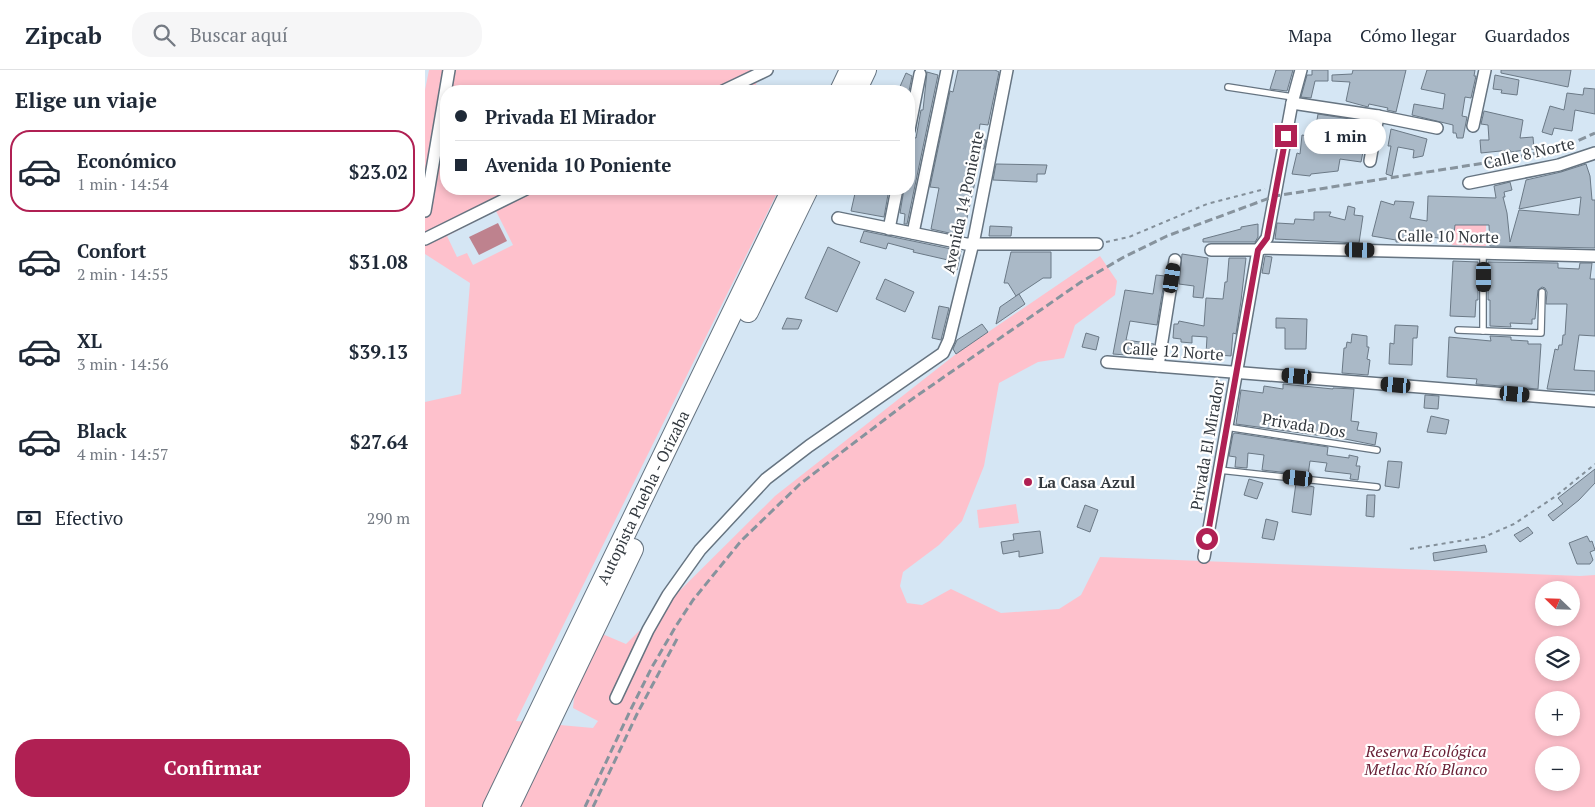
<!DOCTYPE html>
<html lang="es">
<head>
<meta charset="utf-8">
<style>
  :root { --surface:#fff; --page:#f6f6f7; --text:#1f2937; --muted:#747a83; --line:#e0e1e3; --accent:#b02053 }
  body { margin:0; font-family:"PT Serif",serif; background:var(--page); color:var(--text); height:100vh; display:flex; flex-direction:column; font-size:19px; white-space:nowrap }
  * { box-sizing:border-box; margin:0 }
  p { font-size:16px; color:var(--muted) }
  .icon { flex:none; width:28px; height:28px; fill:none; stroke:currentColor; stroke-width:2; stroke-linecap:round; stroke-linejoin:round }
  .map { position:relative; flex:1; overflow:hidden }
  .details { display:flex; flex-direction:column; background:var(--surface); width:425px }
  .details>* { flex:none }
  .hud { position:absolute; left:15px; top:15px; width:475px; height:110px; border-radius:20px; box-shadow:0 2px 8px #0003; display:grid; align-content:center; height:110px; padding:0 15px; background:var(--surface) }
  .needle { width:32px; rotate:293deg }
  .fabs { position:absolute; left:1110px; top:511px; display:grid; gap:10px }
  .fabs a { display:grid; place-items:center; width:45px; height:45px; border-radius:50%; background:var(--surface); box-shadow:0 2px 8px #0003; font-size:25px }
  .end { position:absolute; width:22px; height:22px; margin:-11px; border:6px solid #b02053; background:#fff; box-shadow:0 0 0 2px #fff }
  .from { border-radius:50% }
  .bubble { position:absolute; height:35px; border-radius:18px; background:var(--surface); box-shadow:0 2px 8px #0003; font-size:16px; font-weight:700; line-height:35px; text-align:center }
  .car { position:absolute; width:15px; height:30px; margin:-15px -8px; border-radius:6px; box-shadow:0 0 4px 1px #0007; background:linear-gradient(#222 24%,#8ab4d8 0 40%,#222 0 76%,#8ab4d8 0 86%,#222 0) }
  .hud b { display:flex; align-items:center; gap:18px; height:48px; font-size:19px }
  .hud b+b { border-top:1px solid var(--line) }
  .hud i { width:12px; height:12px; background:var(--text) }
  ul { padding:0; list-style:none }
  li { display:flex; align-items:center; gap:15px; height:82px; margin:0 10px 8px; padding:0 5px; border:2px solid transparent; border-radius:20px }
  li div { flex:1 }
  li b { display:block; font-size:19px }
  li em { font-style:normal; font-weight:700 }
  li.active { border-color:var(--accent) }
  li>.icon { width:45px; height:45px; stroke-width:1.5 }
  h2 { padding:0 15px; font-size:22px; line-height:60px }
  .pay { display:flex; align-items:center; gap:12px; height:55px; padding:0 15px; font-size:19px }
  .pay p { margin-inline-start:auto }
  .action { display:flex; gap:10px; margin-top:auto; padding:10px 15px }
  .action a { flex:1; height:58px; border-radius:20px; background:var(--accent); color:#fff; font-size:20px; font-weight:700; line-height:58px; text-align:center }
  header { display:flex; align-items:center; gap:30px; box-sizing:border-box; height:70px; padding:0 25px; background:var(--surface); border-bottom:1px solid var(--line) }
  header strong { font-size:24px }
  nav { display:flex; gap:28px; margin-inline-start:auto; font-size:18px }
  .search { width:350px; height:45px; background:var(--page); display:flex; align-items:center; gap:12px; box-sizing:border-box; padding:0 18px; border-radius:20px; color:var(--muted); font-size:19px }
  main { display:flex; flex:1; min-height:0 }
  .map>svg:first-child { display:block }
  .green { fill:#fec1cc; fill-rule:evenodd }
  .water { fill:#be828e }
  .building { fill:#aab9c7; stroke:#6b7986; fill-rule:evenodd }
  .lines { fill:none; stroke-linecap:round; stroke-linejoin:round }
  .service-casing { stroke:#667481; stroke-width:8 }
  .minor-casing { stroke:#667481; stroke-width:14 }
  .motorway-casing { stroke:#667481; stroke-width:22 }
  .path { stroke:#838f99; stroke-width:2; stroke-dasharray:4 4; stroke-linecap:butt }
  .service { stroke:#fff; stroke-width:5.5 }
  .minor { stroke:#fff; stroke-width:11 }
  .motorway { stroke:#fff; stroke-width:20 }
  .rail { stroke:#87939d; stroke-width:3; stroke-dasharray:8 4; stroke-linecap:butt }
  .route { stroke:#b02053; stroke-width:6 }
  .poi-dot { fill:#b02053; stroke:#fff; stroke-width:2 }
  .labels { text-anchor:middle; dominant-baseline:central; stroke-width:4.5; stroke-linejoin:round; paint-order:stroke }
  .street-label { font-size:16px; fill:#33393f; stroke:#fff }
  .poi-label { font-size:16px; font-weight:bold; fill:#33393f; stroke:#fff; text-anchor:start }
  .park-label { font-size:16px; font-style:italic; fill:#681f35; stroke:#fff }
</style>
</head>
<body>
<header>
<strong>Zipcab</strong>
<div class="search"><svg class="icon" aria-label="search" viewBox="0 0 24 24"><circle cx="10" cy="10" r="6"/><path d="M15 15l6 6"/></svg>Buscar aquí</div>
<nav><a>Mapa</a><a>Cómo llegar</a><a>Guardados</a></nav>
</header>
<main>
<section class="details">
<h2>Elige un viaje</h2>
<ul>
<li class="active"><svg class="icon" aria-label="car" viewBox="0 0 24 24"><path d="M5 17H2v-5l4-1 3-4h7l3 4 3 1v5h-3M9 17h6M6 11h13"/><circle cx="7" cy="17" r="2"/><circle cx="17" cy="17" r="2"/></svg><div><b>Económico</b><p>1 min · 14:54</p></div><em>$23.02</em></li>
<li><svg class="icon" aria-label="car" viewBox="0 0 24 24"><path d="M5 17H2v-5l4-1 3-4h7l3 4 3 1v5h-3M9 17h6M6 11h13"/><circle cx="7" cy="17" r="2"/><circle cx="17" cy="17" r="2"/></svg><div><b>Confort</b><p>2 min · 14:55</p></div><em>$31.08</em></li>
<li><svg class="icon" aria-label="car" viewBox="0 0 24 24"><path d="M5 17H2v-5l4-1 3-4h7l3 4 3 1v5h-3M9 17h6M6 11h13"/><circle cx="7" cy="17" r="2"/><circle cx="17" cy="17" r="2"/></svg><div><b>XL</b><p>3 min · 14:56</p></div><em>$39.13</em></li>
<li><svg class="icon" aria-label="car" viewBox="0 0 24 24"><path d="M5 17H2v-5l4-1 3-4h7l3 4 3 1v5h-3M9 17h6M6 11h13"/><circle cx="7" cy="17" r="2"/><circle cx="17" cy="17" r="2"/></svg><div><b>Black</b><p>4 min · 14:57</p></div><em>$27.64</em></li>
</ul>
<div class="pay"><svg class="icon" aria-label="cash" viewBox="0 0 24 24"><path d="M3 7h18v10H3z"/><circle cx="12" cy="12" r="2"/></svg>Efectivo<p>290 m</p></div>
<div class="action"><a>Confirmar</a></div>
</section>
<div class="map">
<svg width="1170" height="737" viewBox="0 0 1170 737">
  <rect width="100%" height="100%" fill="#d5e6f4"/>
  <g class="green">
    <path d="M4,0H342L333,4L330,21H21V119H354L91,651L168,658L173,651L148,638L151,610L175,563L201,574L350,426L531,284L675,186L692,211L690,225L650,255L639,288L613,292L574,313L559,396L537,451L514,475L478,502L475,516L482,533L497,535L526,519L576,543L634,539L656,525L675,487L1155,506L1170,505V737H0V332L36,324L45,213L0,184V20ZM71,141L88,175L48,195L42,183L32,187L22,166ZM1119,520H1146V548H1119ZM1119,575H1146V602H1119ZM1119,630H1146V658H1119ZM1119,685H1146V712H1119Z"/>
    <path d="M1031,148L1043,155H1061V176L1027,175Z"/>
    <path d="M591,434L594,453L554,458L552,440Z"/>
  </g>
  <path class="water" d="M73,153L82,171L54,185L44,167Z"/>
  <g class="building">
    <path d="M533,0H570L574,2L563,55L555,54L553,69L561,70L559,79L553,78L551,88L546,111L550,112L538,166L506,159L514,118L505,117L525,21L528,22Z"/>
    <path d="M851,0H868L862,21L845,19Z"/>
    <path d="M887,0H903V11H890L886,28L876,27L882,5H887Z"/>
    <path d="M928,0H981L971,42L962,40L963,38L944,34L943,37L921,31L925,12L907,11V5L927,4Z"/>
    <path d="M1002,0H1050L1049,6H1051L1046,28L1040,27L1037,46L1042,47L1038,68H1032L1031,63H1028V55L987,45L989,34L1018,39L1020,24L996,19Z"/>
    <path d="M1076,0H1146L1143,17L1076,3Z"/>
    <path d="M502,2L513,5L482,154H479L480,144L475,143L479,119H484V76L486,67L491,68L496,40H498Z"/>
    <path d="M481,3L487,6L484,21H473Z"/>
    <path d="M1070,5L1094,10L1092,25L1076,23L1077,20L1068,19Z"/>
    <path d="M1159,18L1170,19V44L1150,40L1147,61L1129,58L1127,65L1117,62L1125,36L1139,40L1142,23L1158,25Z"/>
    <path d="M1059,41L1098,50L1095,68L1108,67L1109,79L1085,82V80L1056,83L1055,70H1064L1063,55L1056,54Z"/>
    <path d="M893,44L944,52L936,92L915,89L913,101L886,104L885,106L867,104L872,83L875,84L877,65L889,67ZM908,62L926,66L923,79L906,76Z"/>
    <path d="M966,59L1002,69L998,86L988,88L989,80L973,77L967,106L961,104L966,76H963Z"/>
    <path d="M571,94L622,95L620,104H612V112L568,110Z"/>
    <path d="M1161,94L1165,106L1167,130H1170V178L1065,176L1064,155H1030L1028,172L1014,171V168L995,166V170L982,169L981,172H971V170L947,166L956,131L969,135L970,131L989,132L985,148L1002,151L1003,126L1071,128L1069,116L1085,112L1087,120L1079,122L1080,127H1078L1082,143L1085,172L1094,140L1154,145L1156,127L1094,139L1101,110L1136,102Z"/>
    <path d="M431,119H464L459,147L426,141Z"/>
    <path d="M923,136L930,138L929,145L938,146L934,173L850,169L852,153L869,154L870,149L889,150V142H906L904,146L920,150Z"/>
    <path d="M833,154V167L830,172H778V169L816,159V157Z"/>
    <path d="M565,156L587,157L586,166H564Z"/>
    <path d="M439,161L536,181L532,200L522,196L523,190L488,182L489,180L463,173L461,179L435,172Z"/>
    <path d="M403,177L435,192L412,242L380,228Z"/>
    <path d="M586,182H626V208H618L591,226L583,213H579Z"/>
    <path d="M757,184L783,188L778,228L768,227L769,216L754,214Z"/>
    <path d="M840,186L847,187L844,204L837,203Z"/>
    <path d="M804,188H821L816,231L811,264L808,263L806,286L781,284L782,267L767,266V273L756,272V269L748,268L749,254H753L754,251L779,256L781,228L798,229L800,212H802Z"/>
    <path d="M1028,191L1053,192V230H1051L1050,247L1025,246Z"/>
    <path d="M1063,192L1133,193V198L1154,199L1155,193H1167L1165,209H1170V266L1154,265L1149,300L1170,301V321L1122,319L1130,279L1133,280L1134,275H1137L1138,265H1140L1142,234H1121L1122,222L1120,218L1117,217L1113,220L1110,249H1107V254L1085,253L1086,257L1065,256V230H1063Z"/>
    <path d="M731,205L740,206L732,255L705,251L701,270L729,274L727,287L688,284L700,220L728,224Z"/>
    <path d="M460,209L489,222L480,242L451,229Z"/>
    <path d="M594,224L600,234L571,254L575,237Z"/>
    <path d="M514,236L524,238L516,270L507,268Z"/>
    <path d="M362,248L377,250L373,259H357Z"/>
    <path d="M851,248L882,249L881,279H860V258H851Z"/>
    <path d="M557,254L563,262L531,284L528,279L532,270Z"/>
    <path d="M970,255L993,256L992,268H988L987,295L964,294L965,273L969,274Z"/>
    <path d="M661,263L674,267L671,280L657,277Z"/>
    <path d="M927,264L942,266V277H944L942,289L945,290L943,305L917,303L919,278H921L922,272L926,273Z"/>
    <path d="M1065,266L1086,267V270L1103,271V274H1116L1113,319L1051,314L1052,309L1022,307L1024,267L1066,271Z"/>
    <path d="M858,314L908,319V318L929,319L926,351L934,352L932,360L952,363L950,375L920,369L811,354L816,320L838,323L839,316L858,319Z"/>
    <path d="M1000,325L1014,326L1013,339L999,338Z"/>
    <path d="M1006,346L1024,350L1021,364L1002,362Z"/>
    <path d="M810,363L903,377L902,385L924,388V385L933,387L931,396H935L933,410L925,409L926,404L900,401L902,393L885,391L883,405L837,400L839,385L823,383L822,398L810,397L811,387L804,386L808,364Z"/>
    <path d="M963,391L977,392L974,418L960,416Z"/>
    <path d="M1170,399V413L1154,430L1128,451L1123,445L1138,434L1133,428Z"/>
    <path d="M824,409L838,413L832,429L819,425Z"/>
    <path d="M871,413L889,417L886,445L867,442Z"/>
    <path d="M942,425H950L949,447L941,446Z"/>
    <path d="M660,435L673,440L665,462L652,457Z"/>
    <path d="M841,449L853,452L849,470L837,468Z"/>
    <path d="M1103,457L1108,463L1095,472L1089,465Z"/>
    <path d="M615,461L618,483L594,487V481L578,484L576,472L589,470L588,464Z"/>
    <path d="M1162,466L1165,472L1167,471L1170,480L1165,482L1168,490L1165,494H1152L1144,473Z"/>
    <path d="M1060,475L1062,482L1009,491L1008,483Z"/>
  </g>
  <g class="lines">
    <defs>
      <g id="service">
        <path d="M803,17L868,27"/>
        <path d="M1058,183V261"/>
        <path d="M1033,260L1116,263L1117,222"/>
        <path d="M801,357L952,380"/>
        <path d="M794,400L952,417"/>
      </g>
      <g id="minor">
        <path d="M298,21L342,0"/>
        <path d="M867,33L953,46L1012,58"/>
        <path d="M1048,56L1060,0"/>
        <path d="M484,60L495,4"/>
        <path d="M945,91L953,46"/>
        <path d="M1044,113L1134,95L1170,83"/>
        <path d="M0,141L24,0"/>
        <path d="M413,148L541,174H672"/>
        <path d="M464,159L472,119"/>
        <path d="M488,163L522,0"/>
        <path d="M0,169L101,119"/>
        <path d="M786,180H833L839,178L1170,186"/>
        <path d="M682,292L1170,331"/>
        <path d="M733,296L750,190"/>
        <path d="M779,487L833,180L842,168L867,33L876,0"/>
        <path d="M191,628L223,560L243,525L275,480L341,409L384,376L518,283L524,270L549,169L582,0"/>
      </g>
      <g id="motorway">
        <path d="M415,21L425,0"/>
        <path d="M431,21L441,0"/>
        <path d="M323,242L383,119"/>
        <path id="s1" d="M68,737L367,119"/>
        <path d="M84,737L208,479"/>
      </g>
    </defs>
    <use href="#service" class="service-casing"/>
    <use href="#minor" class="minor-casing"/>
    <use href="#motorway" class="motorway-casing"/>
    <g class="path">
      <path d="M681,172L704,167L782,134L840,119"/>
      <path d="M985,479L1059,467L1089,454L1131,426L1170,394"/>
    </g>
    <use href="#service" class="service"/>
    <use href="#minor" class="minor"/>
    <use href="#motorway" class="motorway"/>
    <g class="rail">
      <path d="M160,737L205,641L227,597L251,556L268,530L316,471L375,414L480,334L656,212L699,187L742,166L850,126L1072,91L1121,81L1143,75L1170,63"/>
      <path d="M168,737L212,644L253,567"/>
    </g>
  </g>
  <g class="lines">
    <path class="route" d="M782,469L833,180L842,168L861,66"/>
  </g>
  <circle class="poi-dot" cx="603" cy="412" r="5"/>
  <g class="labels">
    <g class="street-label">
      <text transform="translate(1104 83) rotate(-13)">Calle 8 Norte</text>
      <text transform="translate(538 132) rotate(-78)">Avenida 14 Poniente</text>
      <text transform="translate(1023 166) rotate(1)">Calle 10 Norte</text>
      <text transform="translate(748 281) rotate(4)">Calle 12 Norte</text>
      <text transform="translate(879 355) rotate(9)">Privada Dos</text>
      <text transform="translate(782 375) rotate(-80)">Privada El Mirador</text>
      <text stroke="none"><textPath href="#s1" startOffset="344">Autopista Puebla - Orizaba</textPath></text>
    </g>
    <g class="poi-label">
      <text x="613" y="412">La Casa Azul</text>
    </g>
    <g class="park-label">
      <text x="1001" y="681">Reserva Ecológica<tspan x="1001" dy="18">Metlac Río Blanco</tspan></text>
    </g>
  </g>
</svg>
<div class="fabs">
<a><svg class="needle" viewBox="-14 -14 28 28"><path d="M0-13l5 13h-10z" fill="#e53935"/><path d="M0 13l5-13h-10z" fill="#747a83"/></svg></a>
<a><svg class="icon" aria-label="layers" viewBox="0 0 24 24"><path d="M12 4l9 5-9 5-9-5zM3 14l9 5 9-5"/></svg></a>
<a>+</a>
<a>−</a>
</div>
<i class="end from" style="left:782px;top:469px"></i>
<i class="end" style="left:861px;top:66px"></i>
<div class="bubble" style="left:879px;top:49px;width:82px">1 min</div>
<i class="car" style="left:935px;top:180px;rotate:91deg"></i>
<i class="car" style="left:1059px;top:207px;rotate:180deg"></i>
<i class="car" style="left:747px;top:208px;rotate:9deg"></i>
<i class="car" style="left:872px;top:306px;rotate:275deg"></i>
<i class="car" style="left:971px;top:315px;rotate:275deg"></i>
<i class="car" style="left:1090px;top:324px;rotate:95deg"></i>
<i class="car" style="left:873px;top:408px;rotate:276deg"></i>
<div class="hud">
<b><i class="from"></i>Privada El Mirador</b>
<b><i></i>Avenida 10 Poniente</b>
</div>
</div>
</main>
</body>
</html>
